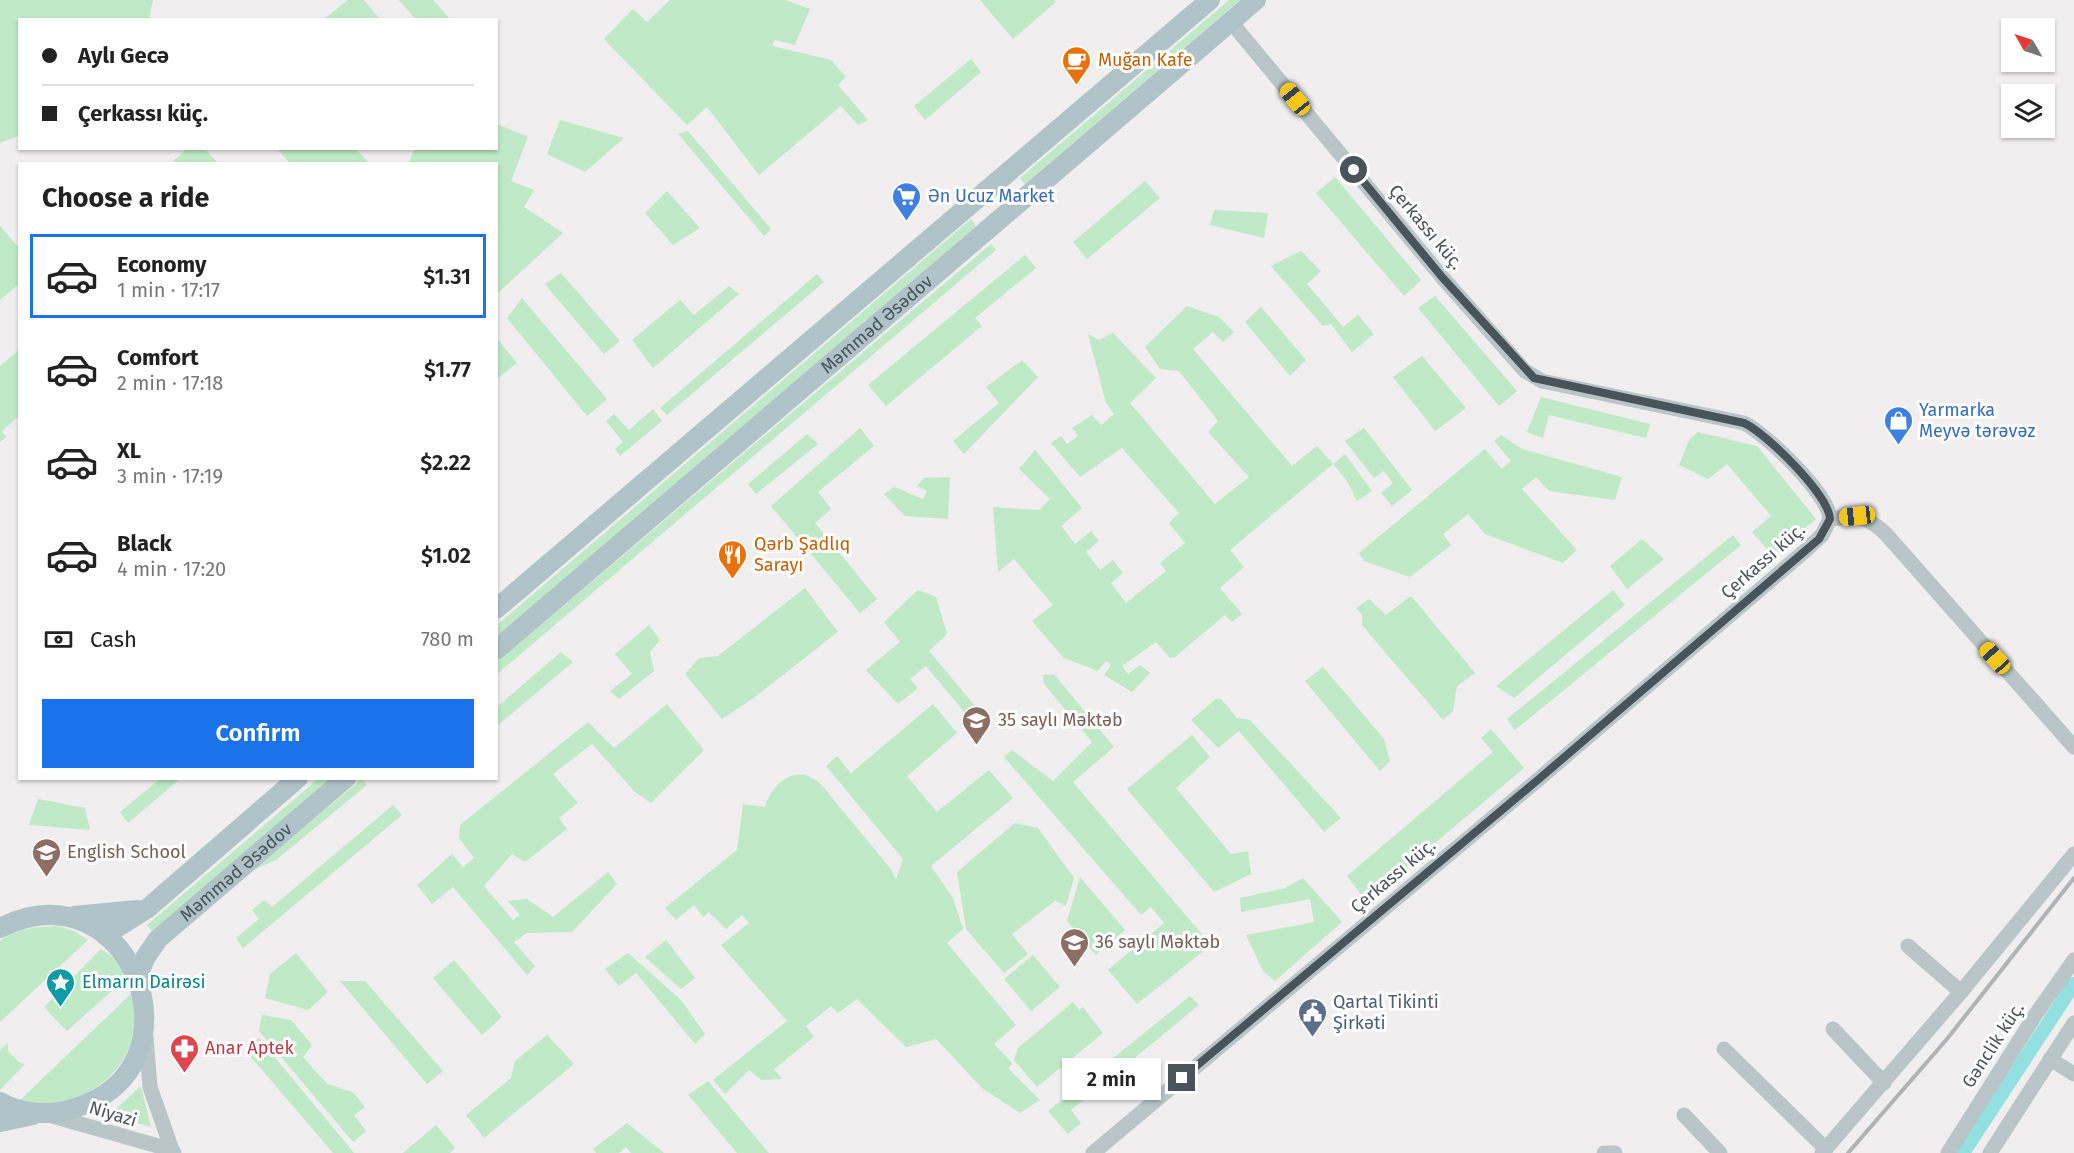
<!DOCTYPE html>
<html lang="en">
<head>
<meta charset="utf-8">
<style>
  :root { --surface:#fff; --page:#f6f6f6; --text:#222; --muted:#767676; --line:#e0e0e0; --accent:#1a73e8 }
  body { margin:0; font-family:"Fira Sans",sans-serif; background:var(--page); color:var(--text); height:100vh; display:flex; flex-direction:column; font-size:22px; white-space:nowrap }
  * { box-sizing:border-box; margin:0 }
  p { font-size:20px; color:var(--muted) }
  .icon { flex:none; width:33px; height:33px; fill:none; stroke:currentColor; stroke-width:2; stroke-linecap:round; stroke-linejoin:round }
  .map { position:relative; flex:1; overflow:hidden }
  .side { position:absolute; left:18px; top:162px; width:480px; height:618px; display:flex; flex-direction:column; background:var(--surface); border-radius:0px; box-shadow:0 2px 4px #0004 }
  .side>* { flex:none }
  .top-card { position:absolute; left:18px; top:18px; width:480px; height:132px; border-radius:0px; box-shadow:0 2px 4px #0004; display:grid; align-content:center; height:132px; padding:0 24px; background:var(--surface) }
  .needle { width:39px; rotate:309deg }
  .buttons { position:absolute; left:2001px; top:18px; display:grid; gap:12px }
  .buttons a { display:grid; place-items:center; width:54px; height:54px; border-radius:0px; background:var(--surface); box-shadow:0 2px 4px #0004; font-size:30px }
  .end { position:absolute; width:27px; height:27px; margin:-14px; border:8px solid #485459; background:#fff; box-shadow:0 0 0 3px #fff }
  .from { border-radius:50% }
  .bubble { position:absolute; height:42px; border-radius:0px; background:var(--surface); box-shadow:0 2px 4px #0004; font-size:20px; font-weight:600; line-height:42px; text-align:center }
  .car { position:absolute; width:18px; height:36px; margin:-18px -9px; border-radius:8px; box-shadow:0 0 4px 2px #0007; background:linear-gradient(#f5c518 24%,#345 0 40%,#f5c518 0 76%,#345 0 86%,#f5c518 0) }
  .top-card b { display:flex; align-items:center; gap:21px; height:57px; font-size:22px }
  .top-card b+b { border-top:2px solid var(--line) }
  .top-card i { width:15px; height:15px; background:var(--text) }
  ul { padding:0; list-style:none }
  li { display:flex; align-items:center; gap:18px; height:84px; margin:0 12px 9px; padding:0 12px; border:3px solid transparent; border-radius:0px }
  li div { flex:1 }
  li b { display:block; font-size:22px }
  li em { font-style:normal; font-weight:600 }
  li.on { border-color:var(--accent) }
  li>.icon { width:54px; height:54px; stroke-width:1.5 }
  h2 { padding:0 24px; font-size:27px; line-height:72px }
  .pay { display:flex; align-items:center; gap:15px; height:66px; padding:0 24px; font-size:22px }
  .pay p { margin-inline-start:auto }
  .cta { display:flex; gap:12px; margin-top:auto; padding:12px 24px }
  .cta a { flex:1; height:69px; border-radius:0px; background:var(--accent); color:#fff; font-size:24px; font-weight:600; line-height:69px; text-align:center }
  .map>svg:first-child { display:block }
  .green { fill:#c0e9c7 }
  .lines { fill:none; stroke-linecap:round; stroke-linejoin:round }
  .canal { stroke:#92e1e0; stroke-width:14 }
  .minor { stroke:#bac5c9; stroke-width:15 }
  .major { stroke:#b0c3c9; stroke-width:20 }
  .rail { stroke:#b0b4b7; stroke-width:4 }
  .route { stroke:#485459; stroke-width:8 }
  .labels { text-anchor:middle; dominant-baseline:central; stroke-width:6; stroke-linejoin:round; paint-order:stroke }
  .food-label { font-size:18px; fill:#c56008; stroke:#fff; text-anchor:start }
  .shop-label { font-size:18px; fill:#366cbe; stroke:#fff; text-anchor:start }
  .street-label { font-size:18px; fill:#485459; stroke:#fff }
  .education-label { font-size:18px; fill:#785e54; stroke:#fff; text-anchor:start }
  .culture-label { font-size:18px; fill:#0d838f; stroke:#fff; text-anchor:start }
  .service-label { font-size:18px; fill:#4e5e75; stroke:#fff; text-anchor:start }
  .health-label { font-size:18px; fill:#be3a42; stroke:#fff; text-anchor:start }
</style>
</head>
<body>
<div class="map">
<svg width="2074" height="1153" viewBox="0 0 2074 1153">
  <rect width="100%" height="100%" fill="#f0eeee"/>
  <g class="green">
    <path d="M0,0H153L149,19L20,20L19,136L0,143Z"/>
    <path d="M348,0H364L380,19H324Z"/>
    <path d="M399,0H433L450,19H415Z"/>
    <path d="M670,0H785L810,9L795,45L775,40L772,46L831,60L846,77L838,85L868,120L858,125L841,106L759,175L707,107L687,125L604,39L633,9L647,22Z"/>
    <path d="M980,0H1054L1056,2L1013,39Z"/>
    <path d="M1229,0H1240L1025,184L1020,178Z"/>
    <path d="M971,59L981,72L925,120L914,106Z"/>
    <path d="M560,120L624,138L585,172L547,154Z"/>
    <path d="M497,124L528,137L511,181L534,190L524,207L563,233L497,294L496,164L409,163L414,149L496,148Z"/>
    <path d="M688,131L771,229L764,236L678,134Z"/>
    <path d="M188,148L205,149L218,163H176L173,161Z"/>
    <path d="M277,149H356L369,163H290Z"/>
    <path d="M1335,177L1421,280L1404,296L1316,193Z"/>
    <path d="M1145,181L1160,198L1087,259L1073,242Z"/>
    <path d="M667,191L700,228L673,245L645,213Z"/>
    <path d="M1214,210L1268,213L1264,238L1210,225Z"/>
    <path d="M971,219L976,226L497,637V625Z"/>
    <path d="M0,226L20,249L19,284L0,300Z"/>
    <path d="M991,244L996,250L497,674V662Z"/>
    <path d="M1301,251L1321,271L1307,284L1343,327L1358,315L1374,334L1352,352L1331,324L1323,326L1271,266Z"/>
    <path d="M1025,255L1036,268L975,318L982,326L886,406L868,385Z"/>
    <path d="M561,273L620,341L604,354L545,284Z"/>
    <path d="M817,274L824,282L667,415L660,408Z"/>
    <path d="M729,286L739,294L653,368L632,340L680,300L694,315Z"/>
    <path d="M1435,296L1517,391L1499,406L1418,308Z"/>
    <path d="M522,298L607,399L587,416L507,318Z"/>
    <path d="M1187,306L1219,317L1234,332L1223,342L1213,332L1193,349L1292,466L1317,446L1333,464L1345,454L1372,491L1357,501L1347,481L1333,464L1230,550L1244,567L1220,588L1242,614L1232,622L1225,615L1175,657L1170,658L1156,642L1122,666L1128,674L1140,665L1150,673L1132,692L1104,675L1111,665L1106,661L1098,671L1064,658L1032,621L1053,605L1014,559L998,572L993,507L1039,510L1050,499L1019,469L1035,450L1082,508L1061,526L1075,544L1091,531L1099,541L1086,552L1100,570L1113,560L1123,573L1111,583L1126,603L1166,571L1160,563L1185,543L1169,523L1179,513L1122,448L1080,477L1051,443L1061,436L1067,444L1078,436L1072,428L1092,415L1101,425L1114,414L1106,403L1088,334L1099,340L1113,333L1156,378L1130,403L1215,504L1249,477L1208,432L1218,421L1179,371L1160,369L1145,347Z"/>
    <path d="M1261,307L1306,360L1290,376L1245,322Z"/>
    <path d="M496,337L517,363L497,379H496Z"/>
    <path d="M19,350V416L2,431L6,437L0,442V366Z"/>
    <path d="M1422,356L1466,408L1435,431L1393,377Z"/>
    <path d="M1022,360L1038,377L964,454L953,441L999,403L986,387Z"/>
    <path d="M1541,397L1650,424L1646,438L1549,415L1543,438L1527,432Z"/>
    <path d="M653,409L662,421L620,456L615,449L623,442L606,421L614,414L629,430Z"/>
    <path d="M860,428L874,446L818,492L831,509L815,523L877,599L860,613L771,506Z"/>
    <path d="M1364,428L1412,490L1392,506L1381,493L1393,483L1384,471L1374,478L1345,441Z"/>
    <path d="M1698,432L1757,446L1816,519L1772,555L1752,532L1771,516L1727,464L1708,479L1679,465L1689,440Z"/>
    <path d="M807,434L818,444L756,494L748,484Z"/>
    <path d="M1501,435L1522,449L1622,477L1615,500L1549,491L1536,477L1522,489L1577,550L1563,563L1485,534L1468,514L1443,534L1451,545L1410,577L1364,561L1359,553L1485,449L1502,469L1511,461L1494,441Z"/>
    <path d="M950,477L948,519L905,516L884,494L894,487L923,499L927,491L917,486L924,478Z"/>
    <path d="M1733,535L1741,545L1515,730L1507,719Z"/>
    <path d="M1642,539L1664,559L1627,589L1610,566Z"/>
    <path d="M805,588L838,632L752,699L722,719L685,674L699,658L718,656Z"/>
    <path d="M918,590L936,597L947,634L929,651L981,713L972,721L926,666L910,679L918,688L898,704L866,670L900,642L884,622Z"/>
    <path d="M1613,590L1625,605L1514,698L1496,686Z"/>
    <path d="M1411,596L1475,673L1457,686L1453,711L1443,720L1362,625V614L1356,608L1369,599L1386,615Z"/>
    <path d="M649,625L660,640L650,652L654,671L619,699L610,691L632,674L615,654Z"/>
    <path d="M561,652L573,662L497,726V707Z"/>
    <path d="M1323,667L1384,739L1390,761L1380,771L1305,681Z"/>
    <path d="M1054,674L1114,747L1073,782L1211,945L1137,1004L1108,970L1164,923L1151,907L1141,915L1004,757L1012,750L1053,781L1092,742L1044,684L1043,675Z"/>
    <path d="M1216,699H1221L1237,718L1250,720L1341,818L1324,832L1239,731L1218,748L1191,720Z"/>
    <path d="M667,704L704,750L651,803L635,792L592,744L553,774L578,803L559,818L567,829L525,862L512,854L484,886L513,920L520,915L508,901L527,899L553,917L608,872L617,884L572,932L527,933L514,942L535,966L527,975L453,887L432,904L417,885L452,854L463,867L474,858L459,838L460,825L588,722L614,748Z"/>
    <path d="M933,704L957,733L907,776L937,812L989,770L1013,798L931,866L953,898L963,929L947,943L1016,1025L994,1044L1013,1064L1008,1068L1040,1100L1020,1113L982,1088L936,1039L906,1047L857,999L838,1013L831,1006L806,1026L814,1037L774,1069L782,1079L761,1080L749,1070L725,1094L713,1080L787,1021L721,945L749,923L742,915L726,929L709,912L703,917L694,905L676,920L665,908L737,850L743,804L765,807C771,785 794,764 817,781C827,789 834,801 842,810C858,829 874,848 890,868L896,879L903,859L826,766L837,756L851,773Z"/>
    <path d="M1491,729L1524,768L1366,901L1347,876L1493,752L1481,738Z"/>
    <path d="M1192,735L1210,757L1176,788L1231,854L1248,851L1251,874L1214,892L1127,789Z"/>
    <path d="M160,779H180L128,823L120,812Z"/>
    <path d="M318,779H331L152,931L147,925Z"/>
    <path d="M362,779L367,785L276,860L251,871Z"/>
    <path d="M38,799L85,808L90,830L29,825Z"/>
    <path d="M393,805L402,815L243,948L236,938L259,919L252,910L265,900L272,907Z"/>
    <path d="M1015,823L1038,828L1074,878L1066,906L1055,901L1012,934L1028,954L1004,973L966,929L957,872Z"/>
    <path d="M1080,877L1125,930L1096,955L1067,921Z"/>
    <path d="M1303,878L1342,922L1275,981L1263,971L1246,935L1314,922L1310,899L1241,912L1240,898L1285,888Z"/>
    <path d="M58,926L74,931L88,940L0,1022V941C18,928 36,927 58,926Z"/>
    <path d="M666,940L695,978L681,989L645,957Z"/>
    <path d="M101,949C114,957 121,964 125,979L67,1031L44,1007Z"/>
    <path d="M296,953L328,992L308,1010L265,998L270,974Z"/>
    <path d="M628,953L681,1000L705,1034L695,1044L636,973L619,986L605,969Z"/>
    <path d="M1033,955L1060,987L1031,1011L1004,979Z"/>
    <path d="M454,960L502,1017L482,1035L433,978Z"/>
    <path d="M340,981H365L443,1071L427,1084Z"/>
    <path d="M132,993C134,1006 136,1020 133,1034C122,1085 68,1113 20,1100Z"/>
    <path d="M1190,996L1199,1005L1071,1110L1081,1123L1068,1134L1048,1111Z"/>
    <path d="M1073,1002L1079,1010L1083,1007L1103,1033L1037,1087L1014,1060L1018,1048Z"/>
    <path d="M262,1015L291,1020L312,1045L303,1057L327,1084L353,1092L365,1107L354,1115L366,1131L353,1142L259,1031Z"/>
    <path d="M547,1035L574,1064L484,1138L466,1115L511,1078L515,1061Z"/>
    <path d="M259,1038L354,1153H333L245,1050Z"/>
    <path d="M8,1043V1051L20,1063L25,1064L0,1090V1050Z"/>
    <path d="M708,1081L769,1153H737L688,1095Z"/>
    <path d="M141,1086L151,1127L109,1115Z"/>
    <path d="M627,1123L664,1153H631L626,1147L619,1153H596L593,1149Z"/>
    <path d="M436,1125L455,1148L450,1153H403Z"/>
  </g>
  <g class="lines">
    <path class="canal" d="M1963,1153L2074,984"/>
    <g class="minor">
      <path d="M1830,519C1857,516 1864,514 1885,533L2074,747"/>
      <path d="M1908,946L1961,992"/>
      <path d="M1833,1029L1884,1083"/>
      <path d="M146,1037L150,1087L172,1150"/>
      <path d="M1724,1049L1826,1149"/>
      <path d="M2050,1059L2074,1074"/>
      <path d="M49,1115L172,1150L174,1153"/>
      <path d="M1684,1115L1720,1153"/>
      <path d="M1093,1153L1540,778L1806,550L1822,535L1830,519C1829,494 1766,434 1744,423L1542,381L1525,371L1442,277L1231,22"/>
      <path d="M1604,1153H1615"/>
      <path d="M1822,1153L1961,992L2074,854"/>
      <path d="M1948,1153L2036,1014L2074,960"/>
      <path d="M1990,1153L2074,1023"/>
    </g>
    <g class="major">
      <path d="M496,609L1210,0"/>
      <path id="s1" d="M496,650L1256,0"/>
      <path d="M74,916L137,910"/>
      <path d="M0,928C131,862 208,1068 75,1108C51,1116 23,1115 0,1102"/>
      <path d="M105,935L148,908L298,778"/>
      <path id="s2" d="M138,977L145,958L158,939L346,778"/>
      <path d="M0,1122L33,1115"/>
    </g>
    <path class="rail" d="M1848,1153L1947,1039L2074,878"/>
  </g>
  <g class="lines">
    <path class="route" d="M1182,1078L1540,778L1819,539L1830,519C1829,495 1766,433 1744,423L1534,378L1442,277L1354,170"/>
  </g>
  <defs>
    <symbol id="cafe-pin" viewBox="-11 -11 22 30"><path d="M0 17L-7.5 6A9.5 9.5 0 1 1 7.5 6Z" fill="#e8710a" stroke="#fff"/><path d="M-5.5-4.5H6V0H3Q3 3.5 0 3.5H-2.5Q-5.5 3.5-5.5 0ZM3-3.2v2h1.7v-2ZM-6 4.5H4V6H-6Z" fill="#fff"/></symbol>
    <symbol id="supermarket-pin" viewBox="-11 -11 22 30"><path d="M0 17L-7.5 6A9.5 9.5 0 1 1 7.5 6Z" fill="#3f7fe0" stroke="#fff"/><path d="M-6-5.5h2.5l.6 2H6L4.5 2H-2.5L-4.4-4H-6ZM-1.5 3.2a1.3 1.3 0 1 0 .1 0ZM3 3.2a1.3 1.3 0 1 0 .1 0Z" fill="#fff"/></symbol>
    <symbol id="shop-pin" viewBox="-11 -11 22 30"><path d="M0 17L-7.5 6A9.5 9.5 0 1 1 7.5 6Z" fill="#3f7fe0" stroke="#fff"/><path d="M-5-2.5h2.3a2.7 3.5 0 0 1 5.4 0H5L5.5 6h-11ZM-1.5-2.5h3a1.5 2.3 0 0 0-3 0Z" fill="#fff"/></symbol>
    <symbol id="restaurant-pin" viewBox="-11 -11 22 30"><path d="M0 17L-7.5 6A9.5 9.5 0 1 1 7.5 6Z" fill="#e8710a" stroke="#fff"/><path d="M-5-6h1v4h1v-4h1v4h1v-4h1v5L-1.5 .5V6h-2V.5L-5-1ZM5-6V6H3V1.5H1.5Q1.5-4 5-6Z" fill="#fff"/></symbol>
    <symbol id="school-pin" viewBox="-11 -11 22 30"><path d="M0 17L-7.5 6A9.5 9.5 0 1 1 7.5 6Z" fill="#8d6e63" stroke="#fff"/><path d="M0-5L7-2L0 1L-7-2ZM-4 1L0 2.5L4 1V4Q0 6-4 4Z" fill="#fff"/></symbol>
    <symbol id="university-pin" viewBox="-11 -11 22 30"><path d="M0 17L-7.5 6A9.5 9.5 0 1 1 7.5 6Z" fill="#8d6e63" stroke="#fff"/><path d="M0-5L7-2L0 1L-7-2ZM-4 1L0 2.5L4 1V4Q0 6-4 4Z" fill="#fff"/></symbol>
    <symbol id="sight-pin" viewBox="-11 -11 22 30"><path d="M0 17L-7.5 6A9.5 9.5 0 1 1 7.5 6Z" fill="#0f9aa8" stroke="#fff"/><path d="M0-6L1.8-2.2L6-1.7L2.9 1.2L3.7 5.4L0 3.3L-3.7 5.4L-2.9 1.2L-6-1.7L-1.8-2.2Z" fill="#fff"/></symbol>
    <symbol id="civic-pin" viewBox="-11 -11 22 30"><path d="M0 17L-7.5 6A9.5 9.5 0 1 1 7.5 6Z" fill="#5c6f8a" stroke="#fff"/><path d="M-.6-6.5H3V-4.5H.6V-3L4-1V1h2V6H-6V1h2V-1L-.6-3ZM-1.2 2.5V6h2.4V2.5Z" fill="#fff"/></symbol>
    <symbol id="pharmacy-pin" viewBox="-11 -11 22 30"><path d="M0 17L-7.5 6A9.5 9.5 0 1 1 7.5 6Z" fill="#e0444e" stroke="#fff"/><path d="M-2-6h4v4h4v4h-4v4h-4v-4h-4v-4h4Z" fill="#fff"/></symbol>
  </defs>
  <g fill-rule="evenodd">
    <use href="#cafe-pin" x="1060" y="44" width="33" height="45"/>
    <use href="#supermarket-pin" x="890" y="180" width="33" height="45"/>
    <use href="#shop-pin" x="1882" y="404" width="33" height="45"/>
    <use href="#restaurant-pin" x="716" y="538" width="33" height="45"/>
    <use href="#school-pin" x="960" y="704" width="33" height="45"/>
    <use href="#university-pin" x="30" y="836" width="33" height="45"/>
    <use href="#school-pin" x="1058" y="926" width="33" height="45"/>
    <use href="#sight-pin" x="44" y="966" width="33" height="45"/>
    <use href="#civic-pin" x="1296" y="996" width="33" height="45"/>
    <use href="#pharmacy-pin" x="168" y="1032" width="33" height="45"/>
  </g>
  <g class="labels">
    <g class="food-label">
      <text x="1098" y="60">Muğan Kafe</text>
      <text x="754" y="544">Qәrb Şadlıq<tspan x="754" dy="21">Sarayı</tspan></text>
    </g>
    <g class="shop-label">
      <text x="928" y="196">Ən Ucuz Market</text>
      <text x="1919" y="410">Yarmarka<tspan x="1919" dy="21">Meyvә tәrәvәz</tspan></text>
    </g>
    <g class="street-label">
      <text transform="translate(1426 227) rotate(50)">Çerkassı küç.</text>
      <text stroke="none"><textPath href="#s1" startOffset="501">Məmməd Əsədov</textPath></text>
      <text transform="translate(1763 561) rotate(-41)">Çerkassı küç.</text>
      <text stroke="none"><textPath href="#s2" startOffset="146">Məmməd Əsədov</textPath></text>
      <text transform="translate(1393 876) rotate(-40)">Çerkassı küç.</text>
      <text transform="translate(1993 1045) rotate(-57)">Gənclik küç.</text>
      <text transform="translate(113 1114) rotate(17)">Niyazi</text>
    </g>
    <g class="education-label">
      <text x="998" y="720">35 saylı Məktəb</text>
      <text x="67" y="852">English School</text>
      <text x="1095" y="942">36 saylı Məktəb</text>
    </g>
    <g class="culture-label">
      <text x="82" y="982">Elmarın Dairəsi</text>
    </g>
    <g class="service-label">
      <text x="1333" y="1002">Qartal Tikinti<tspan x="1333" dy="21">Şirkәti</tspan></text>
    </g>
    <g class="health-label">
      <text x="205" y="1048">Anar Aptek</text>
    </g>
  </g>
</svg>
<div class="buttons">
<a><svg class="needle" viewBox="-14 -14 28 28"><path d="M0-13l5 13h-10z" fill="#e53935"/><path d="M0 13l5-13h-10z" fill="#767676"/></svg></a>
<a><svg class="icon" aria-label="layers" viewBox="0 0 24 24"><path d="M12 4l9 5-9 5-9-5zM3 14l9 5 9-5"/></svg></a>
</div>
<i class="end from" style="left:1354px;top:170px"></i>
<i class="end" style="left:1182px;top:1078px"></i>
<div class="bubble" style="left:1062px;top:1058px;width:99px">2 min</div>
<i class="car" style="left:1295px;top:99px;rotate:321deg"></i>
<i class="car" style="left:1857px;top:516px;rotate:264deg"></i>
<i class="car" style="left:1995px;top:658px;rotate:318deg"></i>
<div class="top-card">
<b><i class="from"></i>Aylı Gecə</b>
<b><i></i>Çerkassı küç.</b>
</div>
<section class="side">
<h2>Choose a ride</h2>
<ul>
<li class="on"><svg class="icon" aria-label="car" viewBox="0 0 24 24"><path d="M5 17H2v-5l4-1 3-4h7l3 4 3 1v5h-3M9 17h6M6 11h13"/><circle cx="7" cy="17" r="2"/><circle cx="17" cy="17" r="2"/></svg><div><b>Economy</b><p>1 min · 17:17</p></div><em>$1.31</em></li>
<li><svg class="icon" aria-label="car" viewBox="0 0 24 24"><path d="M5 17H2v-5l4-1 3-4h7l3 4 3 1v5h-3M9 17h6M6 11h13"/><circle cx="7" cy="17" r="2"/><circle cx="17" cy="17" r="2"/></svg><div><b>Comfort</b><p>2 min · 17:18</p></div><em>$1.77</em></li>
<li><svg class="icon" aria-label="car" viewBox="0 0 24 24"><path d="M5 17H2v-5l4-1 3-4h7l3 4 3 1v5h-3M9 17h6M6 11h13"/><circle cx="7" cy="17" r="2"/><circle cx="17" cy="17" r="2"/></svg><div><b>XL</b><p>3 min · 17:19</p></div><em>$2.22</em></li>
<li><svg class="icon" aria-label="car" viewBox="0 0 24 24"><path d="M5 17H2v-5l4-1 3-4h7l3 4 3 1v5h-3M9 17h6M6 11h13"/><circle cx="7" cy="17" r="2"/><circle cx="17" cy="17" r="2"/></svg><div><b>Black</b><p>4 min · 17:20</p></div><em>$1.02</em></li>
</ul>
<div class="pay"><svg class="icon" aria-label="cash" viewBox="0 0 24 24"><path d="M3 7h18v10H3z"/><circle cx="12" cy="12" r="2"/></svg>Cash<p>780 m</p></div>
<div class="cta"><a>Confirm</a></div>
</section>
</div>
</body>
</html>
